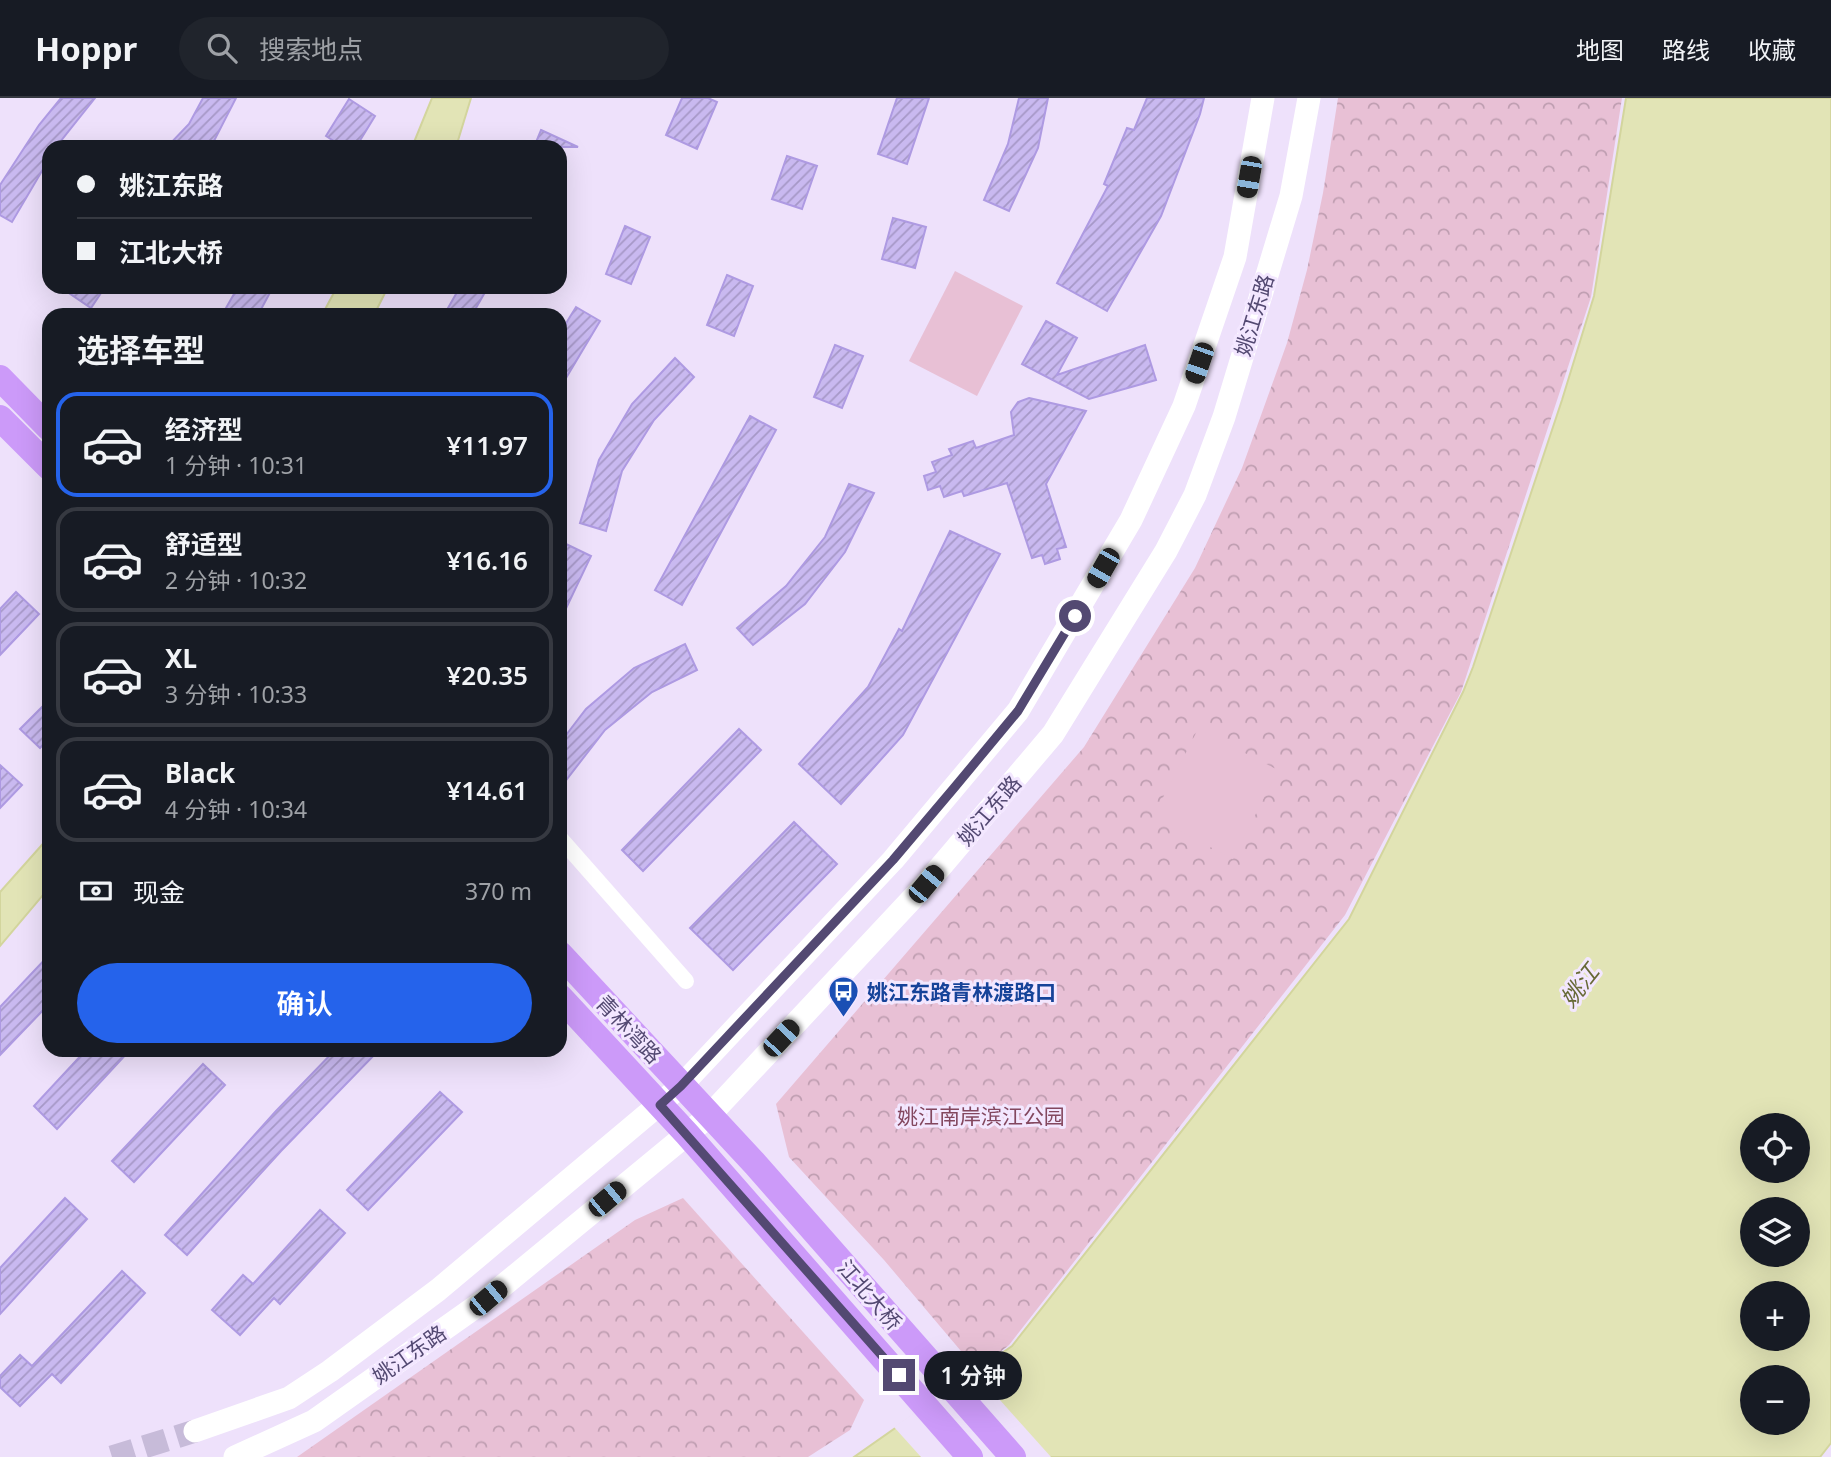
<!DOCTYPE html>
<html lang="zh">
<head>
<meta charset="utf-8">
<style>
  :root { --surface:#171b24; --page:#20242c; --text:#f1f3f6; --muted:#9ea1a6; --line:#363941; --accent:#2563eb }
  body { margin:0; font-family:"Noto Sans","Noto Sans SC",sans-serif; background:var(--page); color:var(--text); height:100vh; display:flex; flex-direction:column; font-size:26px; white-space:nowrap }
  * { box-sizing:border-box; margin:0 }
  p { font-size:23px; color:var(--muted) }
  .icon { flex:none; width:38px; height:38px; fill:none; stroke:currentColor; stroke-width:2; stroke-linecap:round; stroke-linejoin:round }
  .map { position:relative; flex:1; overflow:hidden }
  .details { position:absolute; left:42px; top:210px; width:525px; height:749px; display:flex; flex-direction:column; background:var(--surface); border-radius:21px; box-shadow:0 7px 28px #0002 }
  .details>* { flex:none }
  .top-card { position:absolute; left:42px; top:42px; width:525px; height:154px; border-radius:21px; box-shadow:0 7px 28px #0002; display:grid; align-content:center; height:154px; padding:0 35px; background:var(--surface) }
  .buttons { position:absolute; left:1740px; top:1015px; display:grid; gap:14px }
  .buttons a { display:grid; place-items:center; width:70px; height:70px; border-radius:50%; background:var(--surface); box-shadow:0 7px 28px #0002; font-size:35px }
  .end { position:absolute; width:32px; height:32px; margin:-16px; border:9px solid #534972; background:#fff; box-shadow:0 0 0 4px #fff }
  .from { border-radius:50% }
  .bubble { position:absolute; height:49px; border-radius:24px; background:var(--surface); box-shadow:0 7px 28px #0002; font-size:23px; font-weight:600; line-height:49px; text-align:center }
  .car { position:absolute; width:21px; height:42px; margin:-21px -10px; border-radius:9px; box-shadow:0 0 5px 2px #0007; background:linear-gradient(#222 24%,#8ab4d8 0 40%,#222 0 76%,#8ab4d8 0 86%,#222 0) }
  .top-card b { display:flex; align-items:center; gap:24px; height:66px; font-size:26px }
  .top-card b+b { border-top:2px solid var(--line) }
  .top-card i { width:18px; height:18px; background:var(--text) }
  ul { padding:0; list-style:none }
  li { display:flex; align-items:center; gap:21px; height:105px; margin:0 14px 10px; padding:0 21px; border:4px solid var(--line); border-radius:21px }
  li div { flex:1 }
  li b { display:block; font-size:26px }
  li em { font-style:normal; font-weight:600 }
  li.on { border-color:var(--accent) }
  li>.icon { width:63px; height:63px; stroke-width:1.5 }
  h2 { padding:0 35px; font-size:32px; line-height:84px }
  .pay { display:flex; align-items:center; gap:18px; height:77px; padding:0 35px; font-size:26px }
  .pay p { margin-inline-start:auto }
  .cta { display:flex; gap:14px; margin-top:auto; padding:14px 35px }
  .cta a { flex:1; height:80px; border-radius:42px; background:var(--accent); color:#fff; font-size:28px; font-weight:600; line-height:80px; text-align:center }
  header { display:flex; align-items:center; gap:42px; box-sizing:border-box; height:98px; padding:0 35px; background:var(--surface); border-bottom:2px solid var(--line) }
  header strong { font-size:33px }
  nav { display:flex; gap:38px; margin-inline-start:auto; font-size:24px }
  .search { width:490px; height:63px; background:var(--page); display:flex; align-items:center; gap:18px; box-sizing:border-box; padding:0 24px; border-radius:38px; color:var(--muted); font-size:26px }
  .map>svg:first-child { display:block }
  .park { fill:url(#park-crowns) }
  .garden { fill:#e8c0d5 }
  .water { fill:#e2e4b6; stroke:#d3d59d; stroke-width:2; fill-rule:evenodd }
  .pier { fill:#eee1fb }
  .building { fill:url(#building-hatch); stroke:#ae9ae2; stroke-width:2 }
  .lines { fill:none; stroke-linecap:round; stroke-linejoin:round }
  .secondary-tunnel { stroke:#c7bbd9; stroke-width:23; stroke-dasharray:23 11; stroke-linecap:butt }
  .street { stroke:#fff; stroke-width:16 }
  .secondary { stroke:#fff; stroke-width:23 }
  .primary { stroke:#cc9af9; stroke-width:26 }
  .route { stroke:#534972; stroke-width:9 }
  .labels { text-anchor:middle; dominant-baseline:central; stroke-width:6; stroke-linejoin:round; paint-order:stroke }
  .street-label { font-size:21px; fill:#534972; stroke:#f3e7ff }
  .transit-label { font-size:21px; font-weight:bold; fill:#164399; stroke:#f3e7ff; text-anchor:start }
  .park-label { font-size:21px; fill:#83475f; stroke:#f3e7ff }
  .water-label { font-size:23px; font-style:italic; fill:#676937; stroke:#f3e7ff }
</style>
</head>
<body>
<header>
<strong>Hoppr</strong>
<div class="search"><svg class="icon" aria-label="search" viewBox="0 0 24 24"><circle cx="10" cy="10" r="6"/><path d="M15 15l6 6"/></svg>搜索地点</div>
<nav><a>地图</a><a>路线</a><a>收藏</a></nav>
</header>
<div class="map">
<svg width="1831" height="1359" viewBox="0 0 1831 1359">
  <defs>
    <pattern id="park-crowns" width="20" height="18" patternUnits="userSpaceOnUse" patternTransform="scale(1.75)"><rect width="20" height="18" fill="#e8c0d5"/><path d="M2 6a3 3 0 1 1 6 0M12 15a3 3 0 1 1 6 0" fill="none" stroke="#bf9eb1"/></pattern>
    <pattern id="building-hatch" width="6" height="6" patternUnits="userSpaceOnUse" patternTransform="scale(1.75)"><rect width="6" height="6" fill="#c9b9f0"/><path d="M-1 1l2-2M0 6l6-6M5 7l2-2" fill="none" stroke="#a698c7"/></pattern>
  </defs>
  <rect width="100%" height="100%" fill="#eee1fb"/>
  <g class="park">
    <path d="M1338,0H1622L1591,199L1461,594L1345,817L1009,1247L977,1272L884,1162L789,1059L776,1006L1084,649L1195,470L1242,370L1287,245L1307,172L1323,95Z"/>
    <path d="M683,1100L864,1302L850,1332L808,1359H297L635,1122Z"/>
  </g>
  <g class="garden">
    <path d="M955,173L1023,208L977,298L909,263Z"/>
    <path d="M1198,631L1278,672L1233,761L1153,719Z"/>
  </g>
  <g class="water">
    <path d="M432,0H471L456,49H412Z"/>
    <path d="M1626,0H1831V1345L1820,1359H854L1012,1248L1349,821L1463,594L1473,569L1562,302L1594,198ZM1752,1027H1797V1073H1752ZM1752,1111H1797V1157H1752ZM1752,1195H1797V1241H1752ZM1752,1279H1797V1325H1752Z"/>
    <path d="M337,189H388L374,217H322Z"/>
    <path d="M49,739V790L0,848V794Z"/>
  </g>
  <path class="pier" d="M974,1273L1051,1359H921L894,1329Z"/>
  <g class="building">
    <path d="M61,0H95L56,49H49V61L12,124L0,117V87L39,27Z"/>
    <path d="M203,0H236L214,43L208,49H167L189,26Z"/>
    <path d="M682,0H708L717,4L697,51L666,37Z"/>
    <path d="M897,0H929L907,66L878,56Z"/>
    <path d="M1019,0H1048L1038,50L1009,113L984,102L1008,46Z"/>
    <path d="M1147,0H1204L1200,16L1161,118L1107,213L1057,185L1108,88L1104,86L1127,30L1134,32Z"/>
    <path d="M349,1L375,18L356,49H343L326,38Z"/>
    <path d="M541,32L578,49H534Z"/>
    <path d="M787,58L817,68L802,111L772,101Z"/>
    <path d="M893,120L926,129L915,170L882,161Z"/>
    <path d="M625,128L650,139L631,186L606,176Z"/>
    <path d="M727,177L753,188L734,238L707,227Z"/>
    <path d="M60,189H105L91,210Z"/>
    <path d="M238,189H273L258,217H222Z"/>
    <path d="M460,189H488L472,217H444Z"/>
    <path d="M576,209L600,223L560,290V235Z"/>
    <path d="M1046,223L1077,240L1057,277L1145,247L1156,282L1089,301L1022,266Z"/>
    <path d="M835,247L863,258L842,310L814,299Z"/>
    <path d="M675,260L694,279L654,322L622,373L606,433L580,425L599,362L632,306Z"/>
    <path d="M1029,300L1086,313L1046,386L1066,449L1057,451L1060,461L1045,466L1042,457L1032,460L1007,385L964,398L962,393L944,399L940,388L928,392L924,378L936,374L932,364L952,357L949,351L973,343L976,350L1014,337L1011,314L1018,304Z"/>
    <path d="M750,318L776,332L682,507L655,492Z"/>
    <path d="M849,386L874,395L845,454L805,506L753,547L737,530L786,488L825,439Z"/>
    <path d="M950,433L1000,456L903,637L841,706L799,666L868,589L899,531L902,533Z"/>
    <path d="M566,446L591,458L560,523V458Z"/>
    <path d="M16,494L39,516L0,557V511Z"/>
    <path d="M685,546L697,572L652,594L605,632L560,690V645L586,611L634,570Z"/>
    <path d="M49,602V640L40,650L20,631Z"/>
    <path d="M739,631L761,652L643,773L622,752Z"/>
    <path d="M0,667L22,687L0,710Z"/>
    <path d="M794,724L837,766L733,872L690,830Z"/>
    <path d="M49,857V906L0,957V909Z"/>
    <path d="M86,952H130L57,1031L34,1008Z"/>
    <path d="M335,952H379L281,1053L187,1157L165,1137L276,1013Z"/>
    <path d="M203,966L225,987L134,1084L112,1063Z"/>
    <path d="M440,994L462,1014L368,1112L347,1092Z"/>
    <path d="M65,1100L87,1121L0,1216V1170Z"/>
    <path d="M320,1112L345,1135L280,1206L274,1200L240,1237L212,1212L243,1177L253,1186Z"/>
    <path d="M122,1173L145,1195L61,1285L52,1276L20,1308L0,1289V1278L20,1257L32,1268Z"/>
  </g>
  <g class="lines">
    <path class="secondary-tunnel" d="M112,1359L195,1333"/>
    <path class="street" d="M560,740L686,883"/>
    <g class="secondary">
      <path d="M195,1333L289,1300L330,1273L438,1192L681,988L893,762L1018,613L1131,422L1184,308L1235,159L1263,0"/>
      <path d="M235,1359L314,1323L488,1200L709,1018L926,786L1053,636L1166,453L1195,397L1224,319L1291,98L1309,0"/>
    </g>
    <g class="primary">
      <path d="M0,280L49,330"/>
      <path d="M0,320L49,369"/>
      <path d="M560,856L756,1067L1013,1359"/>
      <path d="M560,899L687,1036L970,1359"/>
    </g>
  </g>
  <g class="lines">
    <path class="route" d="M899,1277L660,1007L681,988L893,762L954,690L1018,613L1075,518"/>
  </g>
  <defs>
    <symbol id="bus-pin" viewBox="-11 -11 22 30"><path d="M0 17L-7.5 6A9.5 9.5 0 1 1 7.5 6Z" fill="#1a4fb4" stroke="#f3e7ff"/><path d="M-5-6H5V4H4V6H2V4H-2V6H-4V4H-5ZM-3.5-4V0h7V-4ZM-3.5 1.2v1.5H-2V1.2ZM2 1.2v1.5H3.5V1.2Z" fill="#fff"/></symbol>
  </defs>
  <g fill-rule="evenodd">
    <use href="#bus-pin" x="826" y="876" width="35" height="47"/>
  </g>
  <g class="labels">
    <g class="street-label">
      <text transform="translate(1254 217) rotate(-73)">姚江东路</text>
      <text transform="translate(989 712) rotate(-49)">姚江东路</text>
      <text transform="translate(629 931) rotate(47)">青林湾路</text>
      <text transform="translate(870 1197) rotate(49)">江北大桥</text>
      <text transform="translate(409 1256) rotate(-35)">姚江东路</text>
    </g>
    <g class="transit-label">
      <text x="867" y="894">姚江东路青林渡路口</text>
    </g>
    <g class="park-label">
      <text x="981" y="1018">姚江南岸滨江公园</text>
    </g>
    <g class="water-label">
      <text transform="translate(1579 887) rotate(-52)">姚江</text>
    </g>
  </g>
</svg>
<div class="buttons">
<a><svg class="icon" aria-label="locate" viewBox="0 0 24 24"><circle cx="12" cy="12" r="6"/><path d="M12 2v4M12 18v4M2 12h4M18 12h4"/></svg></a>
<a><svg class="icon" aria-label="layers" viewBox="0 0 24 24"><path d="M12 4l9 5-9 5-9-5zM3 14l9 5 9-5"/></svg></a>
<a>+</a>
<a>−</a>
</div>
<i class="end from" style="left:1075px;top:518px"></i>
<i class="end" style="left:899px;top:1277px"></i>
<div class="bubble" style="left:924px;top:1253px;width:98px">1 分钟</div>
<i class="car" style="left:1249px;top:79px;rotate:190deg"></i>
<i class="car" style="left:1199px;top:265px;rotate:199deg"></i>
<i class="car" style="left:1103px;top:470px;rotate:210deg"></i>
<i class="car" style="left:926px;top:786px;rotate:40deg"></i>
<i class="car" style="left:781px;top:940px;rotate:43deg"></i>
<i class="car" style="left:607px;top:1101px;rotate:50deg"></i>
<i class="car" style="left:488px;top:1200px;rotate:50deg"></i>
<div class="top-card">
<b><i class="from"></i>姚江东路</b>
<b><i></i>江北大桥</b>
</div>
<section class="details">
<h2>选择车型</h2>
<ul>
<li class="on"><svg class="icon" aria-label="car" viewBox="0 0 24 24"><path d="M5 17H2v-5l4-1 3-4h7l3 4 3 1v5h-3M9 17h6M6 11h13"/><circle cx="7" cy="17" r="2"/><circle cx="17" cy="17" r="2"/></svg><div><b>经济型</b><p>1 分钟 · 10:31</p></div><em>¥11.97</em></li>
<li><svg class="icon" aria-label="car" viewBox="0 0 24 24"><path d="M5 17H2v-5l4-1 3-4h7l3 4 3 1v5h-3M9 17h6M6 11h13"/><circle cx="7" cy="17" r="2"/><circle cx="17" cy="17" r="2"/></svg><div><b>舒适型</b><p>2 分钟 · 10:32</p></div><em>¥16.16</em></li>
<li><svg class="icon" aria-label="car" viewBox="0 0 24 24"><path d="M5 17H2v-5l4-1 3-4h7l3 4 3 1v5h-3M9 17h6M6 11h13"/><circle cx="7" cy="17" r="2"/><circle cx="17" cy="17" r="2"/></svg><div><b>XL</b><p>3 分钟 · 10:33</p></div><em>¥20.35</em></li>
<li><svg class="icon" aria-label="car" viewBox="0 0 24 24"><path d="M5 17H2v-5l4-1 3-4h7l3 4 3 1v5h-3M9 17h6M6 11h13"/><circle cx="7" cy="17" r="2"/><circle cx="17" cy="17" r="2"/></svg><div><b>Black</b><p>4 分钟 · 10:34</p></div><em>¥14.61</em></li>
</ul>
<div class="pay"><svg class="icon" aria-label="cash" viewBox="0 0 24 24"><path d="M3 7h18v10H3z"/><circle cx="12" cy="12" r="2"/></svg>现金<p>370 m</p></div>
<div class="cta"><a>确认</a></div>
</section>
</div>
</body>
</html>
